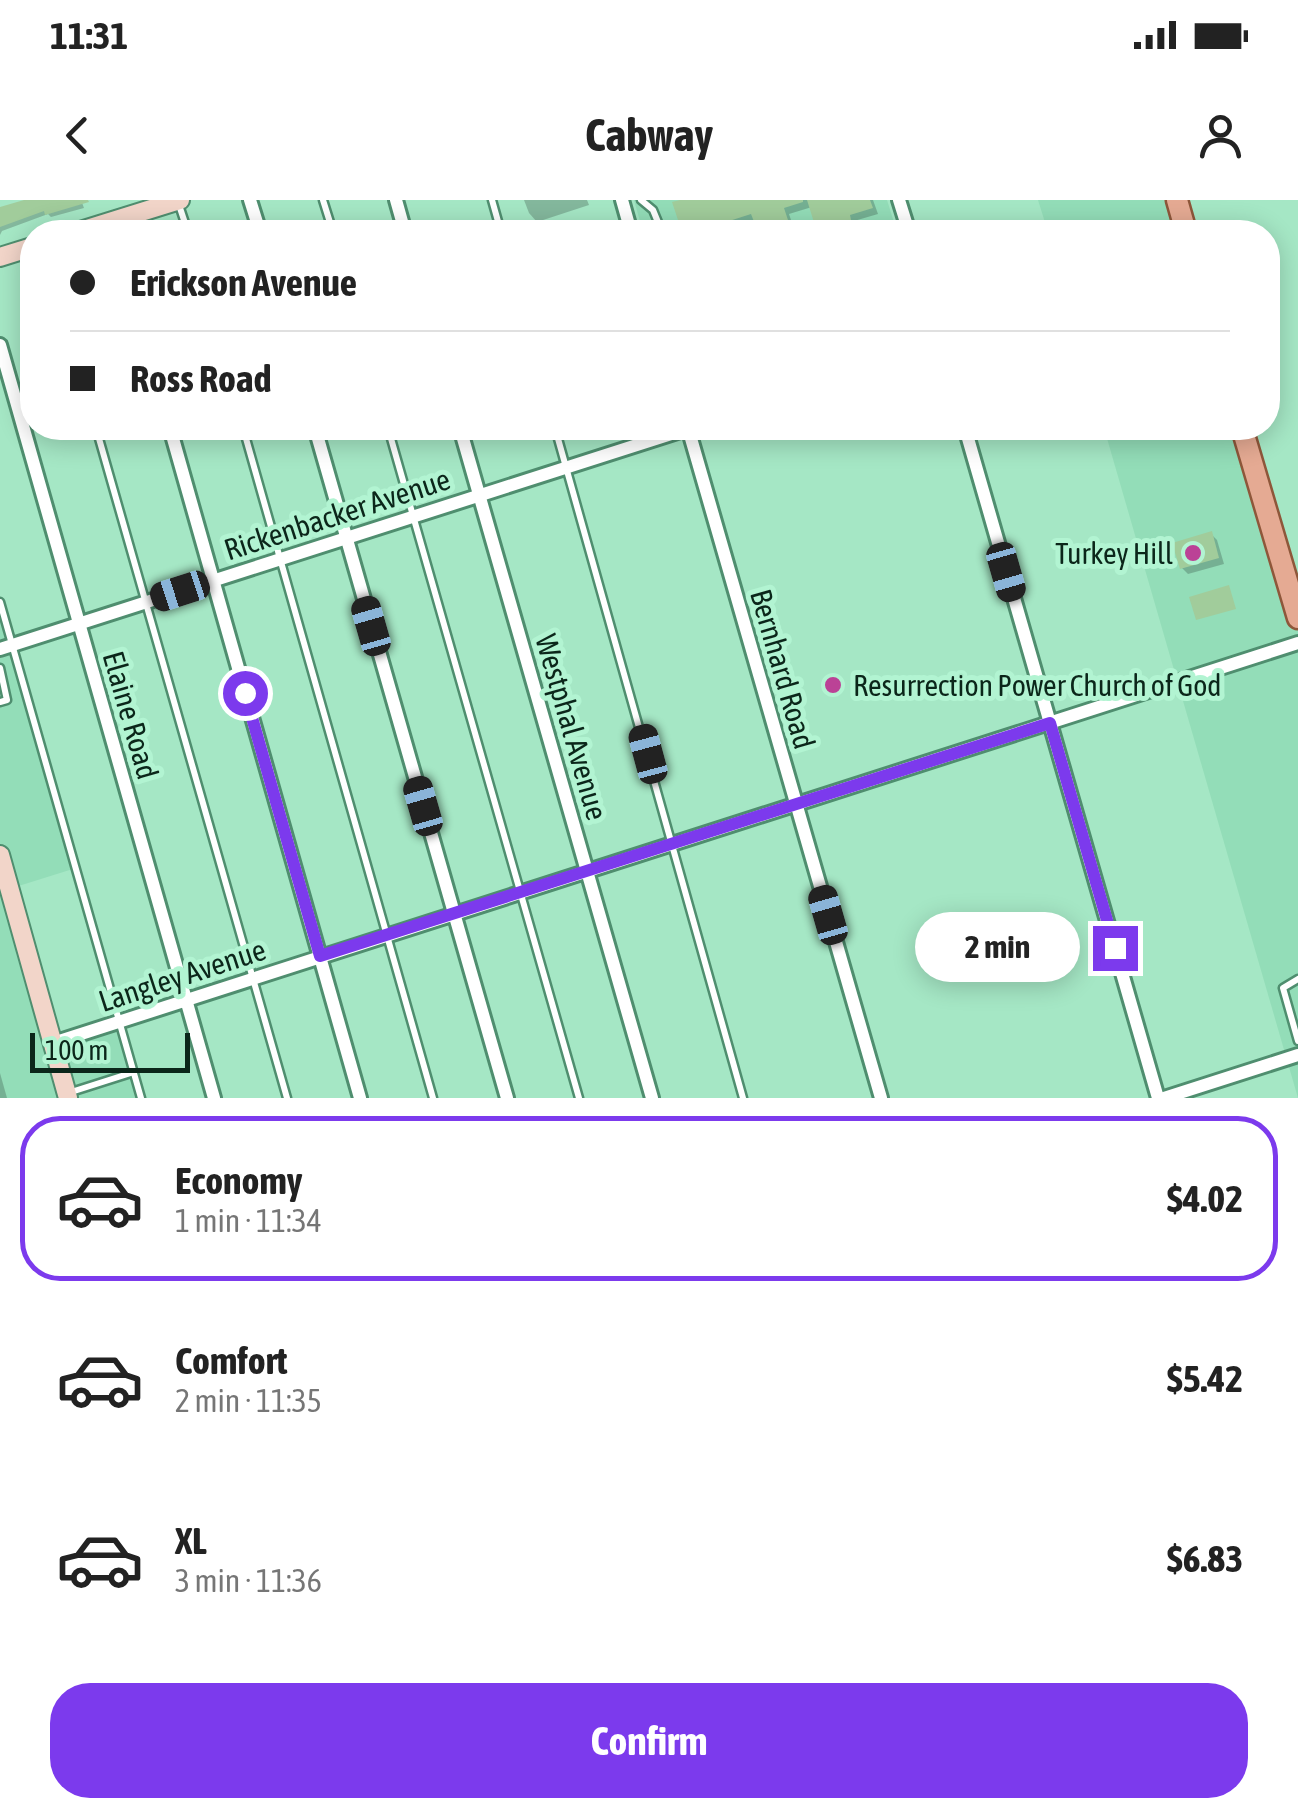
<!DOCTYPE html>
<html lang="en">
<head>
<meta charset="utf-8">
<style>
  :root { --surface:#fff; --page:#f6f6f6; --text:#222; --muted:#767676; --line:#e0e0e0; --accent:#7c3aed }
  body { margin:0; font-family:"Asap Condensed",sans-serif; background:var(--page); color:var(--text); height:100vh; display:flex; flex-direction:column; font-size:38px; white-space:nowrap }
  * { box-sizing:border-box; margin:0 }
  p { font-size:32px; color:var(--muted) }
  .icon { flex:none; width:55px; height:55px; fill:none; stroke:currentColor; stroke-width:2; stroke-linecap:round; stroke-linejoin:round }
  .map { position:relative; height:898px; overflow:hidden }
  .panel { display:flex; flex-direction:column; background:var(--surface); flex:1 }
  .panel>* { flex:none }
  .top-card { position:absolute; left:20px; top:20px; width:1260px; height:220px; border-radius:40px; box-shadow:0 5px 25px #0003; display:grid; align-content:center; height:220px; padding:0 50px; background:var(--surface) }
  .scale { position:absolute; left:30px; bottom:25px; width:160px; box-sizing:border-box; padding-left:10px; border:5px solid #0b261a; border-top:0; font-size:28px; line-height:35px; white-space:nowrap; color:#0b261a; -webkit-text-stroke:8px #b2f4d2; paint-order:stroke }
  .end { position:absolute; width:45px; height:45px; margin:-22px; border:12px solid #7c3aed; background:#fff; box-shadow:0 0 0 5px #fff }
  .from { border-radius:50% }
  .bubble { position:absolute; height:70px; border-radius:35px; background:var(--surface); box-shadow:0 5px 25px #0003; font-size:32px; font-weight:700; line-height:70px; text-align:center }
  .car { position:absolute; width:30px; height:60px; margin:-30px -15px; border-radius:12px; box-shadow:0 0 8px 2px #0007; background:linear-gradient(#222 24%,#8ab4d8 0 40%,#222 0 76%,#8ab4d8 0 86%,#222 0) }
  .top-card b { display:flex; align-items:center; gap:35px; height:95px; font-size:38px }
  .top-card b+b { border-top:2px solid var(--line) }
  .top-card i { width:25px; height:25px; background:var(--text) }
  ul { padding:18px 0 0; list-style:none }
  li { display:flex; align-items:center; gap:30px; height:165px; margin:0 20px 15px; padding:0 30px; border:5px solid transparent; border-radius:40px }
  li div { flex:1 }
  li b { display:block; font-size:38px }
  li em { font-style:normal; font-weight:700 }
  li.on { border-color:var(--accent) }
  li>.icon { width:90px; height:90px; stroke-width:1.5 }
  .action { display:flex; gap:20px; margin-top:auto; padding:20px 50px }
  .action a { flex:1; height:115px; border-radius:40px; background:var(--accent); color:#fff; font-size:40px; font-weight:700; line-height:115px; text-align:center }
  .status { display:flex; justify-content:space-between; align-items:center; height:70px; padding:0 50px; background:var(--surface); direction:ltr }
  .status svg { height:28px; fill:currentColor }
  header { display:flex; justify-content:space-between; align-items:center; height:130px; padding:0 50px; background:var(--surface); font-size:45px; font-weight:700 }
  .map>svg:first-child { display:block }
  .built { fill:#93ddb8 }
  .shadow { fill:#0003 }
  .building { fill:#a1cc9b }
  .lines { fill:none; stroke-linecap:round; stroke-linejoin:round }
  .lane-casing { stroke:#4f8e6f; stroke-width:11 }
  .street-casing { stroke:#4f8e6f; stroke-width:18 }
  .secondary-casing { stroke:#4f8e6f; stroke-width:22 }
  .primary-casing { stroke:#8e573a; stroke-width:25 }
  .lane { stroke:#fff; stroke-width:6 }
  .street { stroke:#fff; stroke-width:12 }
  .secondary { stroke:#f2d5c9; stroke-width:18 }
  .primary { stroke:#e5aa93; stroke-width:20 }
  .route { stroke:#7c3aed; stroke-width:12 }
  .poi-dot { fill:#bb4296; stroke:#b2f4d2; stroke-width:4 }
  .labels { text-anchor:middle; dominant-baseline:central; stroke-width:10; stroke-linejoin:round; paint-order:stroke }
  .street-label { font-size:30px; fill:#0b261a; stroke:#b2f4d2 }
  .poi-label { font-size:30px; fill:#0b261a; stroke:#b2f4d2; text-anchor:end }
</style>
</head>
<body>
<div class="status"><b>11:31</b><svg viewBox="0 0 49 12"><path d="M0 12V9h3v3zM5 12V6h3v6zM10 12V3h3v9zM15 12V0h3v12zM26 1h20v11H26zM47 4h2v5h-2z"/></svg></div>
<header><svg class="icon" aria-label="back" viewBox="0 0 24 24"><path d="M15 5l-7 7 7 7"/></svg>Cabway<svg class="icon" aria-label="person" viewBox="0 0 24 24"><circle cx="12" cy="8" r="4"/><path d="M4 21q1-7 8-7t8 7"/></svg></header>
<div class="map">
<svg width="1298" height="898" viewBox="0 0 1298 898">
  <rect width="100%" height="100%" fill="#a5e7c5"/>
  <g class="built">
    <path d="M634,0H887L897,32H643Z"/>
    <path d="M1038,0H1177L1186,32H1048Z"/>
    <path d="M1104,228H1242L1298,420V898Z"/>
    <path d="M0,402L76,668L9,689L25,748L16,753L43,845L119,821L141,898H0Z"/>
  </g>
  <g class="shadow">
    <path d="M34,0H81L84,8L51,17L48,14L2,31L0,35V11Z"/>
    <path d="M524,0H587L589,5L537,22L529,13Z"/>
    <path d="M688,0H873L878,14L854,21L856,26L838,32L820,30L812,7L789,14L795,32H760L756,20L719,32H685L676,4Z"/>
    <path d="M1211,334L1217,340L1224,364L1188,374L1182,368Z"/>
    <path d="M0,873L7,898H0Z"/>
  </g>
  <g class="building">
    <path d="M24,0H88L89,2L45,15L44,11L0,27V7Z"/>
    <path d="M680,0H803V2L784,8L792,32H758L751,14L695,32H682L672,2Z"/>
    <path d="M807,0H870L873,8L850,15L851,20L817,32Z"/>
    <path d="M1212,331L1219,358L1180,369L1172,343Z"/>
    <path d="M1229,385L1236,409L1196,420L1189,397Z"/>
  </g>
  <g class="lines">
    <defs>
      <g id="lane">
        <path d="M323,0L333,32"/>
        <path d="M492,0L501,32"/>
        <path d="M641,0L653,10L662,32"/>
        <path d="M178,2L188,32"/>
        <path d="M96,228L287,898"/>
        <path d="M243,228L433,898"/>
        <path d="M388,228L579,898"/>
        <path d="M555,228L743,898"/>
        <path d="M0,402L141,898"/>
        <path d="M0,468L7,500L0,502"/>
        <path d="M1298,779L1283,788L1298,841"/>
        <path d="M68,893L134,872"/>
      </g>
      <g id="street">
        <path d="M250,0L260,32"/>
        <path d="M396,0L405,32"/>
        <path d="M622,0L631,32"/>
        <path d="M899,0L909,32"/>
        <path d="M0,145L214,898"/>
        <path d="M170,228L360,898"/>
        <path d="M315,228L507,898"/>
        <path d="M460,228L652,898"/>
        <path d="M688,228L881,898"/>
        <path d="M965,228L1158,898"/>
        <path d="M0,449L690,228"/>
        <path d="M53,843L1298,443"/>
        <path d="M1164,898L1298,855"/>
      </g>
      <g id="secondary">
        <path d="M77,32L180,0"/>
        <path d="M0,57L32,47"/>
        <path d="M0,655L68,898"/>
      </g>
      <g id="primary">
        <path d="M1177,0L1186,32"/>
        <path d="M1242,228L1298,418"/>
      </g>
    </defs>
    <use href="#lane" class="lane-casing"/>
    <use href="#street" class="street-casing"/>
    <use href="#secondary" class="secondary-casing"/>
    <use href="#primary" class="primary-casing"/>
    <use href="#lane" class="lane"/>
    <use href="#street" class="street"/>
    <use href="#secondary" class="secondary"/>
    <use href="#primary" class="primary"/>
  </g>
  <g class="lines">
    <path class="route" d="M245,493L320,756L1050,523L1115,748"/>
  </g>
  <g class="poi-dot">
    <circle cx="1193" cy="353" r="10"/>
    <circle cx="833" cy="485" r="10"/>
  </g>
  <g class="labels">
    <g class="street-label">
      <text transform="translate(337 314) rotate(-18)">Rickenbacker Avenue</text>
      <text transform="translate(783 469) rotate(74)">Bernhard Road</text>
      <text transform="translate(131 515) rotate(74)">Elaine Road</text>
      <text transform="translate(572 527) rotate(74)">Westphal Avenue</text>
      <text transform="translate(182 775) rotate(-18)">Langley Avenue</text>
    </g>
    <g class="poi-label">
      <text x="1173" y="353">Turkey Hill</text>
      <text x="853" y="485" text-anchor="start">Resurrection Power Church of God</text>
    </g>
  </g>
</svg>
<div class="scale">100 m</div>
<i class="end from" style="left:245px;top:493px"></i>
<i class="end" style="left:1115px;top:748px"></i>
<div class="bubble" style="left:915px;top:712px;width:165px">2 min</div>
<i class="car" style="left:1006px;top:372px;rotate:164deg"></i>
<i class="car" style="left:180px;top:391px;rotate:252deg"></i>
<i class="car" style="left:371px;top:426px;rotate:344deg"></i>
<i class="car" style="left:648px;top:554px;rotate:345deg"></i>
<i class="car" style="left:423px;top:606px;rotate:344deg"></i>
<i class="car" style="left:828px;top:715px;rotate:344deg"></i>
<div class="top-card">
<b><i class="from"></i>Erickson Avenue</b>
<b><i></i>Ross Road</b>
</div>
</div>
<section class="panel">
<ul>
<li class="on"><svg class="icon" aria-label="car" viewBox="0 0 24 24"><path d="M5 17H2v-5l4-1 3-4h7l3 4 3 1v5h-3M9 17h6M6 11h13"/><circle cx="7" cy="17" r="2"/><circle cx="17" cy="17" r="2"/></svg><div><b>Economy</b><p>1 min · 11:34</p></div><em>$4.02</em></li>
<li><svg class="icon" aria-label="car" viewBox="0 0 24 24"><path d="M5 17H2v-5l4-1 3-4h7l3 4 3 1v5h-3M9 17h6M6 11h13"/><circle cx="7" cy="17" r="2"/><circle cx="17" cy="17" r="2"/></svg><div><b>Comfort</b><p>2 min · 11:35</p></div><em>$5.42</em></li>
<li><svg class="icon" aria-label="car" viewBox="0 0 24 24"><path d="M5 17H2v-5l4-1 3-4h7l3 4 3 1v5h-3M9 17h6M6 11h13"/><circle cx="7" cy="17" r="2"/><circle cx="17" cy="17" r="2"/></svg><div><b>XL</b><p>3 min · 11:36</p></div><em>$6.83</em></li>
</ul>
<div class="action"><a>Confirm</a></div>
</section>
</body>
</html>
